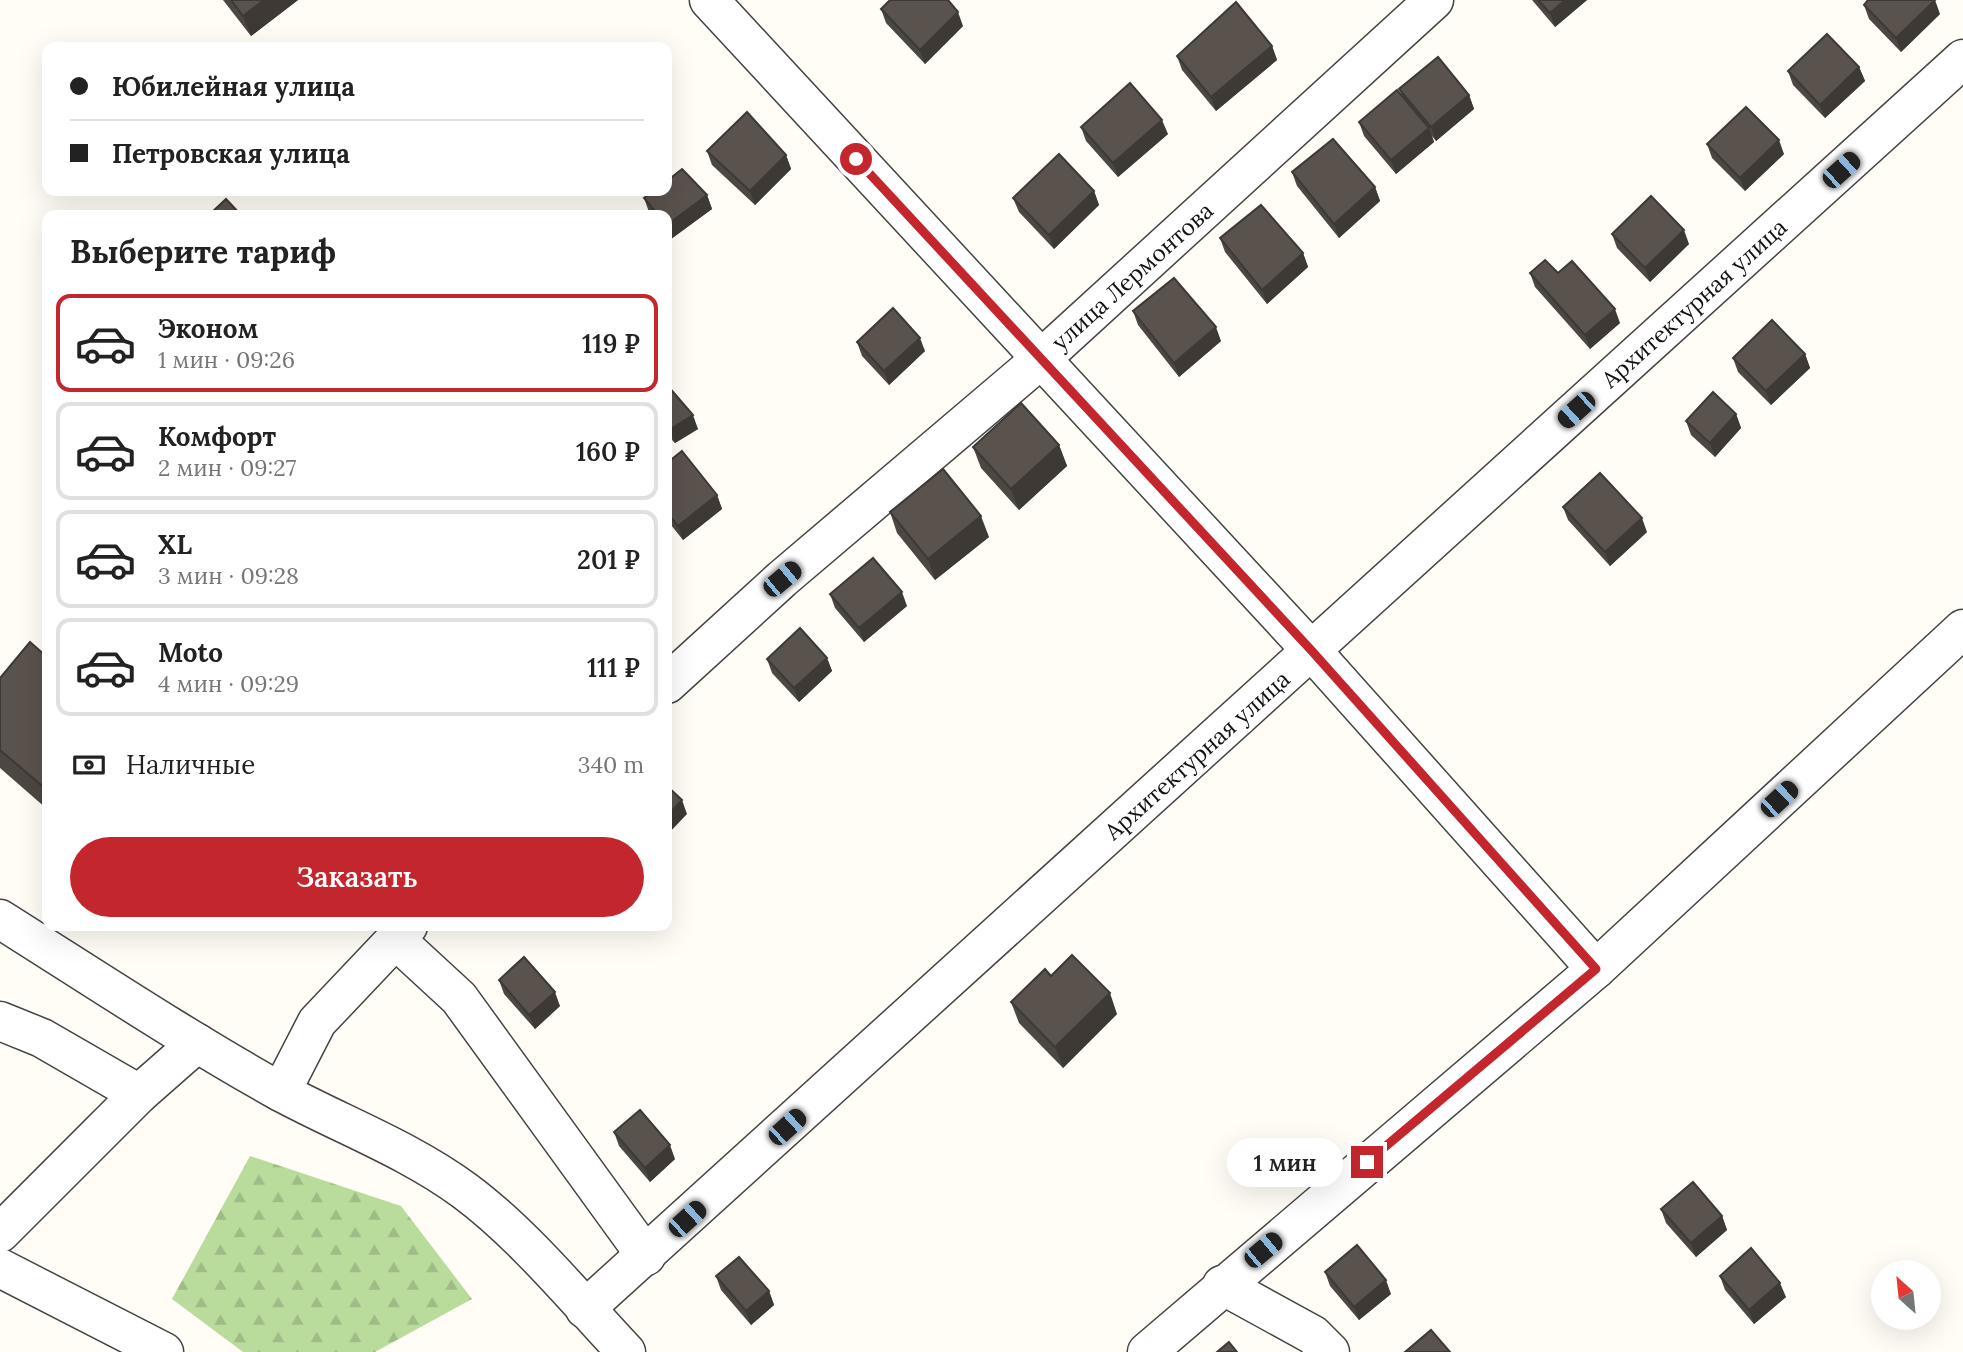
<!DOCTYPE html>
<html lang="ru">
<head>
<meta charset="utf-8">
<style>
  :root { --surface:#fff; --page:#f6f6f6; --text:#222; --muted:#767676; --line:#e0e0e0; --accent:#c4262e }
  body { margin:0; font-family:Lora,serif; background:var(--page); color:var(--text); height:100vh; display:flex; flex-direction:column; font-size:26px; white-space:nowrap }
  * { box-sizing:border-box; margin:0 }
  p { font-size:23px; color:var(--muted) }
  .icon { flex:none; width:38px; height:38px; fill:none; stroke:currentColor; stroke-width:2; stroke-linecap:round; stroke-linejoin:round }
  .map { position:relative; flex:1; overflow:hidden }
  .panel { position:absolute; left:42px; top:210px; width:630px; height:721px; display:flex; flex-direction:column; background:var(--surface); border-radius:14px; box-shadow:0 7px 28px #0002 }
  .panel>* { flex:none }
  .top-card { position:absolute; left:42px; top:42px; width:630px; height:154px; border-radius:14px; box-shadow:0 7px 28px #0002; display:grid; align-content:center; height:154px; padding:0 28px; background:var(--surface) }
  .needle { width:46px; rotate:333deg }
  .buttons { position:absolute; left:1871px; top:1260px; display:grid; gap:14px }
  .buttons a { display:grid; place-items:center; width:70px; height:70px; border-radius:50%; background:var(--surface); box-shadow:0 7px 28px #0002; font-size:35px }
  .end { position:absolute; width:32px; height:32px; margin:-16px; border:9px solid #c4262e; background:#fff; box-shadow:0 0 0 4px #fff }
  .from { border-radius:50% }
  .bubble { position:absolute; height:49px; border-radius:24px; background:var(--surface); box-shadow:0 7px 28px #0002; font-size:23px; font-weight:600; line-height:49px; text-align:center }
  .car { position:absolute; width:21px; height:42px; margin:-21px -10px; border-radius:9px; box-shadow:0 0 5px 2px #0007; background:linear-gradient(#222 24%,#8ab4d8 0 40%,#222 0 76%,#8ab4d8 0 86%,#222 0) }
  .top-card b { display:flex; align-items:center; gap:24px; height:66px; font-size:26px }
  .top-card b+b { border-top:2px solid var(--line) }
  .top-card i { width:18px; height:18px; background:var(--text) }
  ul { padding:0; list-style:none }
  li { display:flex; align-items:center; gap:21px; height:98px; margin:0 14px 10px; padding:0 14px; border:4px solid var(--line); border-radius:14px }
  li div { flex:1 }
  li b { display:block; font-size:26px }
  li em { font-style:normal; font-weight:600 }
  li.current { border-color:var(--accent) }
  li>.icon { width:63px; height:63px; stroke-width:1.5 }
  h2 { padding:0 28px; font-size:32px; line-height:84px }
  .pay { display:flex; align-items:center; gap:18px; height:77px; padding:0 28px; font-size:26px }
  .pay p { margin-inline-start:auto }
  .action { display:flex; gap:14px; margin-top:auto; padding:14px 28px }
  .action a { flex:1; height:80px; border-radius:42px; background:var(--accent); color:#fff; font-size:28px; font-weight:600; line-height:80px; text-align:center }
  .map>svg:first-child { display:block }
  .forest { fill:url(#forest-firs) }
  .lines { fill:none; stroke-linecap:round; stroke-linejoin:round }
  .minor-casing { stroke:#444; stroke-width:41 }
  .minor { stroke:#fff; stroke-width:38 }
  .wall { fill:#4d4742 }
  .shaded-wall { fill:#3f3936 }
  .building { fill:#5a524d; stroke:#3f3936; stroke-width:2 }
  .route { stroke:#c4262e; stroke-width:9 }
  .labels { text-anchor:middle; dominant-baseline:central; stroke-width:7; stroke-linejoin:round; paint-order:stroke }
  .street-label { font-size:23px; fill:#111; stroke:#fff }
</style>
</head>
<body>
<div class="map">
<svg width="1963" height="1352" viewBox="0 0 1963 1352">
  <defs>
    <pattern id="forest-firs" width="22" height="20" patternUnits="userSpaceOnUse" patternTransform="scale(1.75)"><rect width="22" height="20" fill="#b9dc9c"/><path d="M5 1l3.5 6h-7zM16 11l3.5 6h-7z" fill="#9ebc85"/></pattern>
  </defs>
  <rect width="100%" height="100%" fill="#fffdf5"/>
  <path class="forest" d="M250,1156L401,1206L472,1299L375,1352H243L172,1299Z"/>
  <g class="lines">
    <defs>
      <g id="minor">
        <path d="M709,0L1311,650L1596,969"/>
        <path d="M667,684L782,579L1041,359L1434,0"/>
        <path d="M0,919C92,977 184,1038 279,1091C342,1125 408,1149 465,1191C523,1234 577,1300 626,1352"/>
        <path d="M395,939L459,998L646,1256"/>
        <path d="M0,1021L42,1038L139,1094"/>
        <path d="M281,1092L317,1022L408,926"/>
        <path d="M0,1233L139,1094L197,1043"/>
        <path d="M0,1268L164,1352"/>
        <path d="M1222,1285L1313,1335L1330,1352"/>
        <path d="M585,1309L1963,59"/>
        <path d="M1147,1352L1596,969L1963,629"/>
      </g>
    </defs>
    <use href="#minor" class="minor-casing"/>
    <use href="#minor" class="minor"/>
  </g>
  <g class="wall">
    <path d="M223,0H298L251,36Z"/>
    <path d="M1532,0H1587L1555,27Z"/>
    <path d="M1864,5L1940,14L1901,52L1869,19Z"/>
    <path d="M881,9L963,26L925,64L886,23Z"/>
    <path d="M1272,46L1277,60L1216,111L1182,70L1177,56Z"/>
    <path d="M1859,67L1865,81L1825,118L1793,85L1788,71Z"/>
    <path d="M1399,89L1469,95L1474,109L1436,141L1432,136L1434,142L1396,174L1364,136L1359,122L1402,95Z"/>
    <path d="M1081,127L1168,134L1118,177L1086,141Z"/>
    <path d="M1707,144L1784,154L1745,191L1712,158Z"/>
    <path d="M707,151L786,155L791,169L755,205L712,165Z"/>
    <path d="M1292,172L1375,187L1380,201L1339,238L1297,186Z"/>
    <path d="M1094,191L1099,205L1054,249L1019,212L1013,198Z"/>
    <path d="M707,195L712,209L671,239L667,234V215H651L649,212L644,198Z"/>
    <path d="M1612,234L1689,244L1650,282L1617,248Z"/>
    <path d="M1220,238L1303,253L1308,267L1267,304L1225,252Z"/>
    <path d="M1530,273L1620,323L1590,349L1535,287Z"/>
    <path d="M1133,311L1221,341L1179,377L1138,325Z"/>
    <path d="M857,342L925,351L889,385L862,356Z"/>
    <path d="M1805,354L1810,368L1771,405L1738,372L1733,358Z"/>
    <path d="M667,385L698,429L675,443L667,435Z"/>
    <path d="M1736,414L1741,428L1715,457L1691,435L1686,421Z"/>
    <path d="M1059,445L1067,466L1019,510L981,468L973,447Z"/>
    <path d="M667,463L717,495L722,509L683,540L667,520Z"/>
    <path d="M1563,507L1647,532L1610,566L1568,520Z"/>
    <path d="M890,512L989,537L935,580L897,533Z"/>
    <path d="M830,594L907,606L864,642L835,608Z"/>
    <path d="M47,657V809L0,768V678Z"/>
    <path d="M827,658L832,671L799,702L772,673L767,659Z"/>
    <path d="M1051,976L1117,1014L1063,1068L1019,1023L1011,1002Z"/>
    <path d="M499,980L560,1006L535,1029L504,994Z"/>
    <path d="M614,1132L675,1159L650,1182L619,1146Z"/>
    <path d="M1661,1209L1722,1216L1727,1230L1696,1257L1666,1223Z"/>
    <path d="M1325,1272L1391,1294L1359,1320L1330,1286Z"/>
    <path d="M716,1276L769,1291L774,1305L751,1325L721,1290Z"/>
    <path d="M1720,1276L1786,1297L1754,1324L1725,1290Z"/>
  </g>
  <g class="shaded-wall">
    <path d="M264,0H298L251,36L243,16Z"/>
    <path d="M1565,0H1587L1555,27L1550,13Z"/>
    <path d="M1935,0L1940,14L1901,52L1896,38Z"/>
    <path d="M958,12L963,26L925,64L920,50Z"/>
    <path d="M1272,46L1277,60L1216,111L1211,97Z"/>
    <path d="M1859,67L1865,81L1825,118L1820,105Z"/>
    <path d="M1469,95L1474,109L1436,141L1431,127Z"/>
    <path d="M1162,120L1168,134L1118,177L1113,163Z"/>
    <path d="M1429,128L1434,142L1396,174L1391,160Z"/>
    <path d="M1779,140L1784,154L1745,191L1740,178Z"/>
    <path d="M786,155L791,169L755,205L750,191Z"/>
    <path d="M1375,187L1380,201L1339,238L1334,224Z"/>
    <path d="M1094,191L1099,205L1054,249L1049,235Z"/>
    <path d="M707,195L712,209L671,239L667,225Z"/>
    <path d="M1684,230L1689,244L1650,282L1645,268Z"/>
    <path d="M1303,253L1308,267L1267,304L1262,290Z"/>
    <path d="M1615,309L1620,323L1590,349L1585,335Z"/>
    <path d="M1216,327L1221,341L1179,377L1174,363Z"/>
    <path d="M920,338L925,351L889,385L884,371Z"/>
    <path d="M1805,354L1810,368L1771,405L1766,391Z"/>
    <path d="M1736,414L1741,428L1715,457L1710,443Z"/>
    <path d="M693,415L698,429L675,443L669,430Z"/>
    <path d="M1059,445L1067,466L1019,510L1011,489Z"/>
    <path d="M717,495L722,509L683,540L678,526Z"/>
    <path d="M981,516L989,537L935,580L928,559Z"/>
    <path d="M1642,518L1647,532L1610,566L1605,552Z"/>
    <path d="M902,592L907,606L864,642L859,628Z"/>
    <path d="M827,658L832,671L799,702L794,688Z"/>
    <path d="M682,800L687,814L667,835V816Z"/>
    <path d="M555,992L560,1006L535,1029L529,1015Z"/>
    <path d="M1110,993L1117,1014L1063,1068L1055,1047Z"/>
    <path d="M670,1145L675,1159L650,1182L645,1168Z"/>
    <path d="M1722,1216L1727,1230L1696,1257L1691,1243Z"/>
    <path d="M1386,1280L1391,1294L1359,1320L1354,1307Z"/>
    <path d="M1780,1283L1786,1297L1754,1324L1749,1310Z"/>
    <path d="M769,1291L774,1305L751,1325L746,1311Z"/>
  </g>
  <g class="building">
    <path d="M231,0H264L243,16Z"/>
    <path d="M890,0H948L958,12L920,50L881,9Z"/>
    <path d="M1538,0H1565L1550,13Z"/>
    <path d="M1868,0H1935L1896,38L1864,5Z"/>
    <path d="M1236,2L1272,46L1211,97L1177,56Z"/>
    <path d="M1827,34L1859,67L1820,105L1788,71Z"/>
    <path d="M1438,57L1469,95L1431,127L1399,89Z"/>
    <path d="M1130,83L1162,120L1113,163L1081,127Z"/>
    <path d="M1397,90L1429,128L1391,160L1359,122Z"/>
    <path d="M1746,107L1779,140L1740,178L1707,144Z"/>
    <path d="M747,112L786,155L750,191L707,151Z"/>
    <path d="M1333,139L1375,187L1334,224L1292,172Z"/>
    <path d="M1059,154L1094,191L1049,235L1013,198Z"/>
    <path d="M682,169L707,195L667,225V215H658L644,198L654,191H667V181Z"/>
    <path d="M1651,196L1684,230L1645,268L1612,234Z"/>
    <path d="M226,199L241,215H209Z"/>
    <path d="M1261,205L1303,253L1262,290L1220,238Z"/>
    <path d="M1545,260L1558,273L1572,261L1615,309L1585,335L1530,273Z"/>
    <path d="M1174,278L1216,327L1174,363L1133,311Z"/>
    <path d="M893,308L920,338L884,371L857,342Z"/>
    <path d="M1772,320L1805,354L1766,391L1733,358Z"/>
    <path d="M667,385L693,415L669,430L667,426Z"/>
    <path d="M1713,392L1736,414L1710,443L1686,421Z"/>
    <path d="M1021,403L1059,445L1011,489L973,447Z"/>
    <path d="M682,451L717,495L678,526L667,512V463Z"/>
    <path d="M943,469L981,516L928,559L890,512Z"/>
    <path d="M1600,473L1642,518L1605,552L1563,507Z"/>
    <path d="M873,558L902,592L859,628L830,594Z"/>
    <path d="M800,628L827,658L794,688L767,659Z"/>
    <path d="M30,642L47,657V790L0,750V678Z"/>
    <path d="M667,786L682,800L667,816Z"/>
    <path d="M1072,955L1110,993L1055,1047L1011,1002L1045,969L1051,976Z"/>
    <path d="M524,957L555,992L529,1015L499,980Z"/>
    <path d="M640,1110L670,1145L645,1168L614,1132Z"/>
    <path d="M1693,1182L1722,1216L1691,1243L1661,1209Z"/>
    <path d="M1357,1245L1386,1280L1354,1307L1325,1272Z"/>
    <path d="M1751,1248L1780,1283L1749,1310L1720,1276Z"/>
    <path d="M739,1257L769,1291L746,1311L716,1276Z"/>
    <path d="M1431,1330L1450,1352H1405Z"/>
    <path d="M1229,1342L1237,1352H1217Z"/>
  </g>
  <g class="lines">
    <path class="route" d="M856,159L1311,650L1596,969L1367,1162"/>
  </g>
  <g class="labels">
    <g class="street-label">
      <text transform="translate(1132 276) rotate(-42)">улица Лермонтова</text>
      <text transform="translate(1694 303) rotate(-42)">Архитектурная улица</text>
      <text transform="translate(1197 755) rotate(-42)">Архитектурная улица</text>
    </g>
  </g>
</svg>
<div class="buttons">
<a><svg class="needle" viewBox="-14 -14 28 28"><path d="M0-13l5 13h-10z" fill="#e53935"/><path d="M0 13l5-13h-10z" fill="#767676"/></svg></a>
</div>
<i class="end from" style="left:856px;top:159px"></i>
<i class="end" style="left:1367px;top:1162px"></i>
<div class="bubble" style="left:1227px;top:1138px;width:116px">1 мин</div>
<i class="car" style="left:1841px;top:170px;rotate:48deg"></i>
<i class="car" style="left:1576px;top:410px;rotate:228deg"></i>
<i class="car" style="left:782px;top:579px;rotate:50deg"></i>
<i class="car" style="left:1779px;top:799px;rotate:47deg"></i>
<i class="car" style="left:787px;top:1127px;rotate:48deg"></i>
<i class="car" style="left:687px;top:1219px;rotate:48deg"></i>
<i class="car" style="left:1263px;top:1250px;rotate:50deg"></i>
<div class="top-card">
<b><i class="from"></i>Юбилейная улица</b>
<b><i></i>Петровская улица</b>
</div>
<section class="panel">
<h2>Выберите тариф</h2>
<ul>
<li class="current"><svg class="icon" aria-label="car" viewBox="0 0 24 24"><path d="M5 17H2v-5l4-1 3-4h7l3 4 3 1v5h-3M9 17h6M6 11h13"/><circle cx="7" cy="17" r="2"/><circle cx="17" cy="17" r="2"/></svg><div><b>Эконом</b><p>1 мин · 09:26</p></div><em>119 ₽</em></li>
<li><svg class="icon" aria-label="car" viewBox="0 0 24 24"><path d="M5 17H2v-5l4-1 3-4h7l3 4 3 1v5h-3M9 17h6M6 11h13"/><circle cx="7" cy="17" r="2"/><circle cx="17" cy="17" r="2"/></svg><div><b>Комфорт</b><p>2 мин · 09:27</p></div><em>160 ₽</em></li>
<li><svg class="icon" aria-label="car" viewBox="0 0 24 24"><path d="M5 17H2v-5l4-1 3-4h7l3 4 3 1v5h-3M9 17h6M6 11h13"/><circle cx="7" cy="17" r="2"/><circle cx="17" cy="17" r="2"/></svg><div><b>XL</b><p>3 мин · 09:28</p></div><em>201 ₽</em></li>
<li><svg class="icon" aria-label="car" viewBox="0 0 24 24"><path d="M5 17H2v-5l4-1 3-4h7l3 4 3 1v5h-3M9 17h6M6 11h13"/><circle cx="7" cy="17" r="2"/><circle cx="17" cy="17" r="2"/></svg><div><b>Moto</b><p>4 мин · 09:29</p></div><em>111 ₽</em></li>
</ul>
<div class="pay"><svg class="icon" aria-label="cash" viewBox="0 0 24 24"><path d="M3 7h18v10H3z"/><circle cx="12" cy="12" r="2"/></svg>Наличные<p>340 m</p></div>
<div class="action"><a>Заказать</a></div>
</section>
</div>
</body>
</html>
